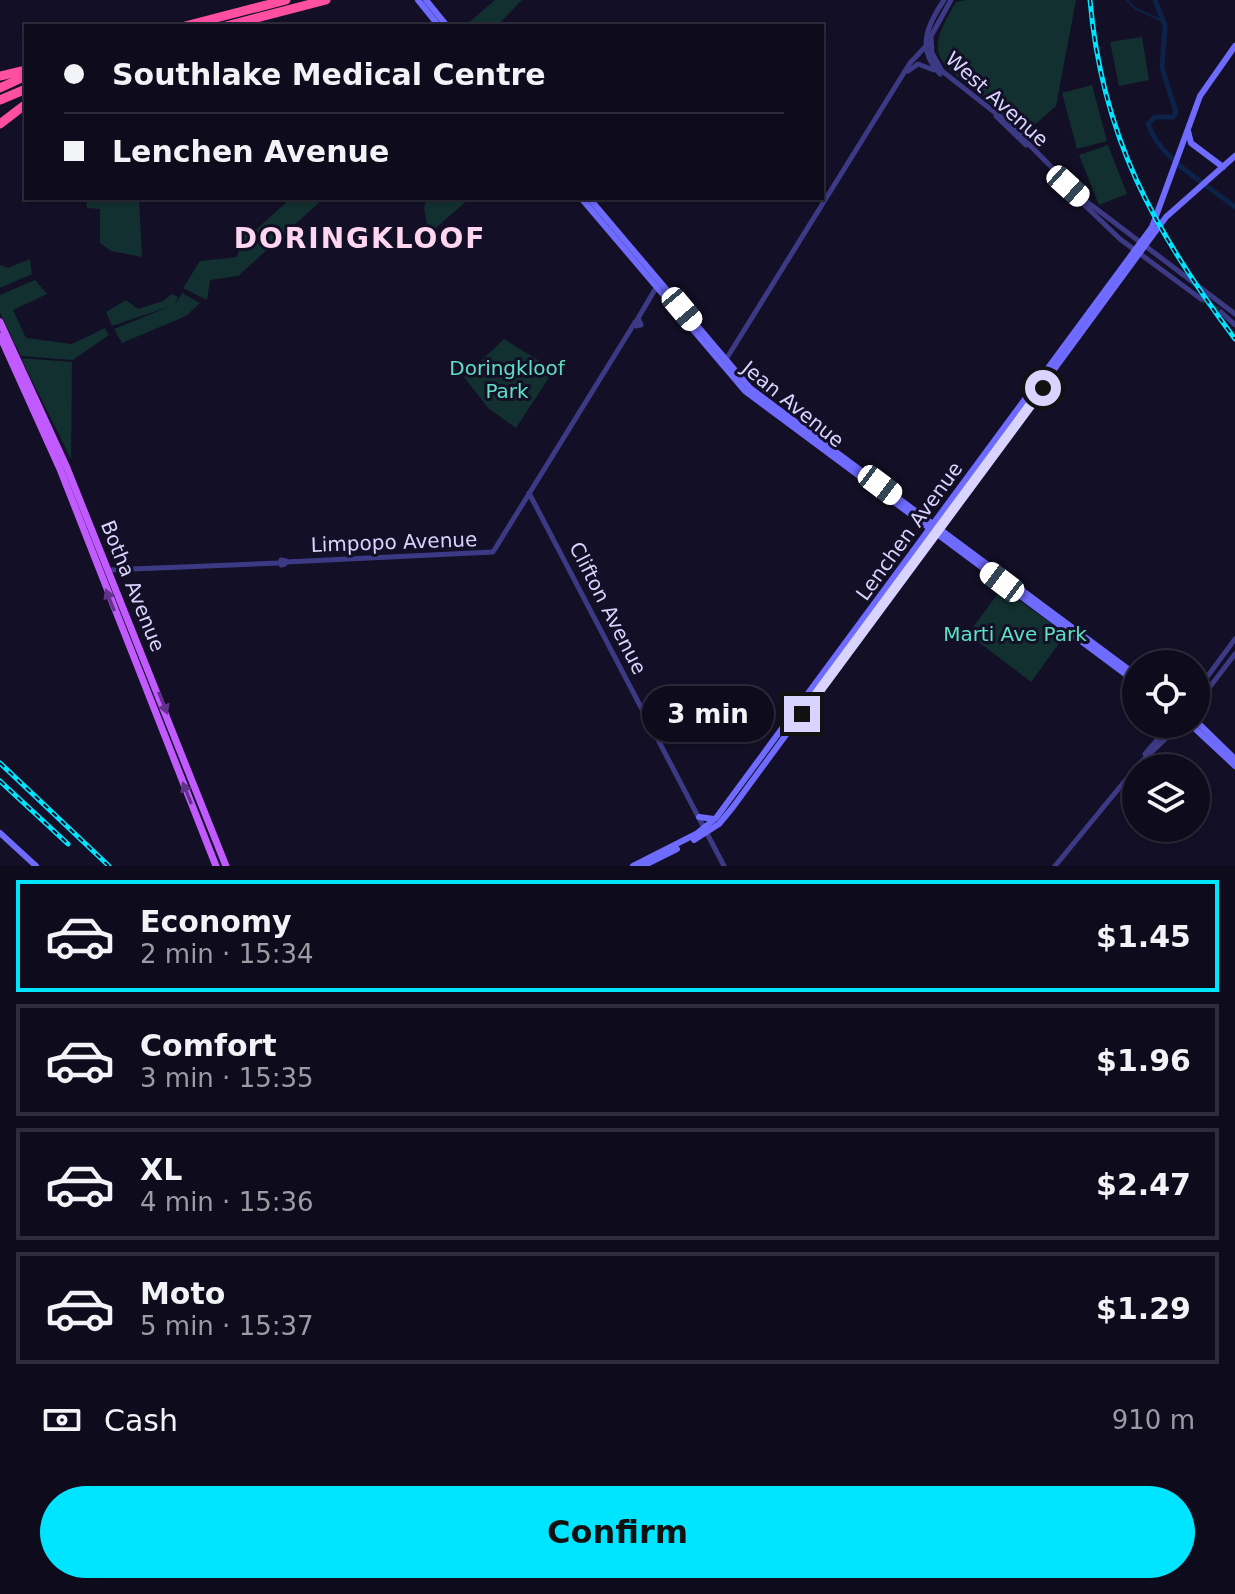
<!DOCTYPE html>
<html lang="en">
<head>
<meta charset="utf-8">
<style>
  :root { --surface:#0e0b1c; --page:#1c1929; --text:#f1f3f6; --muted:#9b9ba3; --line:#2e2b3b; --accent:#00e5ff }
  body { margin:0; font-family:"DejaVu Sans",sans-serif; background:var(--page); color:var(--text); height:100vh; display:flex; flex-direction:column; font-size:30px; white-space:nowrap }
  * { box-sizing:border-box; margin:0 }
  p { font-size:26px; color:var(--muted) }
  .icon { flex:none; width:44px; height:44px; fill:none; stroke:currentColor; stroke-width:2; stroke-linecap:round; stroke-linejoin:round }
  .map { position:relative; height:866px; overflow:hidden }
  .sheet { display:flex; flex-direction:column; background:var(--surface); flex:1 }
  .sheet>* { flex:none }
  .hud { position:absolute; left:24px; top:24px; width:800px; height:176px; border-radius:0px; box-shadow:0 2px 6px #0004,0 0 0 2px var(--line); display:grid; align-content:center; height:176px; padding:0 40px; background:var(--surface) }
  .buttons { position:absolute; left:1122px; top:650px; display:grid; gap:16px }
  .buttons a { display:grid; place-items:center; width:88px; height:88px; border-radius:50%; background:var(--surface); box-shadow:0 2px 6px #0004,0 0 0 2px var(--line); font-size:40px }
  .end { position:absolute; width:36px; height:36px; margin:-18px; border:10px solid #d9d4ff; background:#111; box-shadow:0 0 0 4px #111 }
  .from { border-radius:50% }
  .bubble { position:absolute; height:56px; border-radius:28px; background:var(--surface); box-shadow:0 2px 6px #0004,0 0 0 2px var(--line); font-size:26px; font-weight:700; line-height:56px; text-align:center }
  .car { position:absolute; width:24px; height:48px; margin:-24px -12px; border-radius:10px; box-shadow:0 0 6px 2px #0007; background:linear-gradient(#fff 24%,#345 0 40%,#fff 0 76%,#345 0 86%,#fff 0) }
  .hud b { display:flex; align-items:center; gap:28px; height:76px; font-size:30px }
  .hud b+b { border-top:2px solid var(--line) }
  .hud i { width:20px; height:20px; background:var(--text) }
  ul { padding:14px 0 0; list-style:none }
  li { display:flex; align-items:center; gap:24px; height:112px; margin:0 16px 12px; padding:0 24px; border:4px solid var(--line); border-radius:0px }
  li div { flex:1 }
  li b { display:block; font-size:30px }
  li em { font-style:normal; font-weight:700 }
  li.current { border-color:var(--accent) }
  li>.icon { width:72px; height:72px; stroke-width:1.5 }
  .pay { display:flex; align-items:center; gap:20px; height:88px; padding:0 40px; font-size:30px }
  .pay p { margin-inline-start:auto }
  .button { display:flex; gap:16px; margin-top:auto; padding:16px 40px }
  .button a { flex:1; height:92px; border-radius:48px; background:var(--accent); color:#111; font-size:32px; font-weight:700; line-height:92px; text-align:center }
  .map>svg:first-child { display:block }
  .green { fill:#12302f }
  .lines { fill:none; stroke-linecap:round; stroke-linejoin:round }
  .stream { stroke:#0c2248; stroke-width:2 }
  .river { stroke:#0c2248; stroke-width:5 }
  .tertiary-tunnel { stroke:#312d47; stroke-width:5; stroke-dasharray:5 2.5; stroke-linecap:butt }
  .tertiary { stroke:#3d3a85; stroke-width:5 }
  .secondary { stroke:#6f6bff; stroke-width:6 }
  .primary { stroke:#c25bff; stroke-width:7 }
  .motorway { stroke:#ff4fa3; stroke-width:9 }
  .rail-casing { stroke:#00e5ff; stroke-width:5 }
  .rail { stroke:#130f26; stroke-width:2; stroke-dasharray:6; stroke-linecap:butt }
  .oneway { fill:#623188 }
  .route { stroke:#d9d4ff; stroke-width:10 }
  .labels { text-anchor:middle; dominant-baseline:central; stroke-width:6; stroke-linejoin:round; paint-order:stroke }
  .street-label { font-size:20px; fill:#d9d4ff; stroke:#130f26 }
  .park-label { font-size:20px; fill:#5fe0c0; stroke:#130f26 }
  .district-label { font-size:28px; font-weight:bold; letter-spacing:2px; fill:#ffd6f0; stroke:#130f26 }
</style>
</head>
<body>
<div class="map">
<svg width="1235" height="866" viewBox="0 0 1235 866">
  <rect width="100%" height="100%" fill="#130f26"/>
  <g class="green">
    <path d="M495,0H522L497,26H465Z"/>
    <path d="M966,0H1076L1056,106L1024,134L1019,124L1012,123C1001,114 990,102 979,94C937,60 923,56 956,2Z"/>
    <path d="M1142,37L1149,80L1119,86L1110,42Z"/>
    <path d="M1092,85L1107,141L1077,149L1062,93Z"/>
    <path d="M1108,145L1127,194L1099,205L1079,155Z"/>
    <path d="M86,198H139L142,257L111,251L100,243V209L87,208Z"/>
    <path d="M291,198H324L238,276L210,280L207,300L183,288L200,261L237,257L244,232L250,235Z"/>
    <path d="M426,198H470L429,234L424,208Z"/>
    <path d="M30,259L32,274L0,288V265L8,268Z"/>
    <path d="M35,280L47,294L13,310L26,338L72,344L105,328L109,335L73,360L21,356L0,313V295Z"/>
    <path d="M182,293L200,303L186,316L122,343L114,329L171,306L112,326L106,312L126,300L138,309L163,301L172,294L178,297L175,305Z"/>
    <path d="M504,339L554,370L516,428L488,408L464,377Z"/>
    <path d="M21,358L72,362L71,459Z"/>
    <path d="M1002,588L1066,634L1031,682L968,634Z"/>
  </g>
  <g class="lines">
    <path class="stream" d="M1127,0L1136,9L1163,21"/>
    <path class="river" d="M1155,0L1165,26L1162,68L1176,112L1173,117H1155L1148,124C1160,160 1207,184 1235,207"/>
    <path class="tertiary-tunnel" d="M1201,299L1221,312"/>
    <g class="tertiary">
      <path d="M951,0L931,36L932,53L942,71L1007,122L1082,198L1235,314"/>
      <path d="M908,71L918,64L934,70"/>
      <path d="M940,74C916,49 927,25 944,0"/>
      <path d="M996,116L1026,145"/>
      <path d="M1072,193L1120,239L1201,299"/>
      <path d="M1221,312L1235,325"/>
      <path d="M637,320L657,286"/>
      <path d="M639,320L641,325L636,326L635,322Z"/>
      <path d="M725,361L910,63L928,44"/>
      <path d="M529,493L724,866"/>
      <path d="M281,560L286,561L285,564L281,565Z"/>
      <path d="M286,562L493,552L634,324"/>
      <path d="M108,570L280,563"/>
      <path d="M1196,692L1235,639"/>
      <path d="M1196,705L1235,654"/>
      <path d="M1164,736L1176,724"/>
      <path d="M1145,754L1171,724"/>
      <path d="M1055,866L1138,765L1181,724"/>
    </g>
    <g class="secondary">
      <path d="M418,0L439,26"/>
      <path d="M426,0L447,26"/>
      <path d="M1188,131L1191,143L1223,167"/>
      <path d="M581,198L745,391L1136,682"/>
      <path d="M589,198L750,388L1136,675"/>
      <path d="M1196,721L1235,759"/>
      <path d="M1190,724L1235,766"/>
      <path d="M699,817L714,819"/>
      <path d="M0,833L36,866"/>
      <path d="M694,840L719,824L733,807L1166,217L1235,156"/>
      <path d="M633,866L696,834L716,818L1152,227L1200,96L1235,46"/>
      <path d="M643,866L677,849"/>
    </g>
    <g class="primary">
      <path d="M0,322L67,468L226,866"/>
      <path d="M0,336L60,469L216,866"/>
    </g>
    <g class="motorway">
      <path d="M185,26L286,0"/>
      <path d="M226,26L326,0"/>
      <path d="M0,76L26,70"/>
      <path d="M0,88L26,76"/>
      <path d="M0,100L26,89"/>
      <path d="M0,124L26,104"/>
    </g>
    <defs>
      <g id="rail">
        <path d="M1090,0C1102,137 1154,231 1235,339"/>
        <path d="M0,763L109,866"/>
        <path d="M0,781L68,844"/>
      </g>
    </defs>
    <use href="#rail" class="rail-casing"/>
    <use href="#rail" class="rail"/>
  </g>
  <defs><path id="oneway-solid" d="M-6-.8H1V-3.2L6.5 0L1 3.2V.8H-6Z" transform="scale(2)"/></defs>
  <g class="oneway">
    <use href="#oneway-solid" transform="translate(110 600) rotate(-112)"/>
    <use href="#oneway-solid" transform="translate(163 703) rotate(68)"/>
    <use href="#oneway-solid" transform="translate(187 793) rotate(-112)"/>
  </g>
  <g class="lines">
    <path class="route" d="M802,714L1043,388"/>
  </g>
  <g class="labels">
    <g class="street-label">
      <text transform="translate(997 99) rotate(42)">West Avenue</text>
      <text transform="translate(793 404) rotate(39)">Jean Avenue</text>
      <text transform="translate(909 531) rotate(-54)">Lenchen Avenue</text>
      <text transform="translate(394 542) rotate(-2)">Limpopo Avenue</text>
      <text transform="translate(133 586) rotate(68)">Botha Avenue</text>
      <text transform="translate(608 608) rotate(63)">Clifton Avenue</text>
    </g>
    <g class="park-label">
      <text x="507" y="368">Doringkloof<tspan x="507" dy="23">Park</tspan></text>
      <text x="1015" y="634">Marti Ave Park</text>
    </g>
    <g class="district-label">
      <text x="360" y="238">DORINGKLOOF</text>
    </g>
  </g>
</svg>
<div class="buttons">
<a><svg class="icon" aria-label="locate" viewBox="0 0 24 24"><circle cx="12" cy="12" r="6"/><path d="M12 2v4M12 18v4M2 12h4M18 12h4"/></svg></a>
<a><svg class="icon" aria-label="layers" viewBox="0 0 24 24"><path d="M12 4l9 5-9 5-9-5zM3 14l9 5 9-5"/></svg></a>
</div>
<i class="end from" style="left:1043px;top:388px"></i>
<i class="end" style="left:802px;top:714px"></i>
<div class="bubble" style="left:642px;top:686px;width:132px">3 min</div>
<i class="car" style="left:1068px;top:186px;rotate:132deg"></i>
<i class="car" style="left:682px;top:309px;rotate:140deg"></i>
<i class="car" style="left:880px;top:485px;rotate:127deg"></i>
<i class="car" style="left:1002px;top:582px;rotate:307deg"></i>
<div class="hud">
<b><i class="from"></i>Southlake Medical Centre</b>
<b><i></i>Lenchen Avenue</b>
</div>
</div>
<section class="sheet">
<ul>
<li class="current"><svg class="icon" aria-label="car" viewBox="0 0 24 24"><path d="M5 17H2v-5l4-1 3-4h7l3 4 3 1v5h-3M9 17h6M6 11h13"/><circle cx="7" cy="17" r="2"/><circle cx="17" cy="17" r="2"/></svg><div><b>Economy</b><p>2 min · 15:34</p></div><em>$1.45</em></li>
<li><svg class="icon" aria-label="car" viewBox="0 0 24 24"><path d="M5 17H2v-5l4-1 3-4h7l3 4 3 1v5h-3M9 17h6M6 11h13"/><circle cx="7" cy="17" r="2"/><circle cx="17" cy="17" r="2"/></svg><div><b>Comfort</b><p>3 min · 15:35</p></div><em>$1.96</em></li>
<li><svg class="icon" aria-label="car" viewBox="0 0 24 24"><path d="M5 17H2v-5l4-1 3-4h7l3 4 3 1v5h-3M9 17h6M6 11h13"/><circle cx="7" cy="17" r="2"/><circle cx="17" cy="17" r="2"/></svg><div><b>XL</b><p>4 min · 15:36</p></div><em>$2.47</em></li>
<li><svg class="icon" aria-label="car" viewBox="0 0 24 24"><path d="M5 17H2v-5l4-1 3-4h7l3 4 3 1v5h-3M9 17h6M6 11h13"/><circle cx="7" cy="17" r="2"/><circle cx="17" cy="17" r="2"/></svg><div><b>Moto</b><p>5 min · 15:37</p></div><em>$1.29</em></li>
</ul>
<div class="pay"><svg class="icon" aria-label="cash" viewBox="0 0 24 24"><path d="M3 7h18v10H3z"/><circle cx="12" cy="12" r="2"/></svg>Cash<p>910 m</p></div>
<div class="button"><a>Confirm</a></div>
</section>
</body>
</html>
